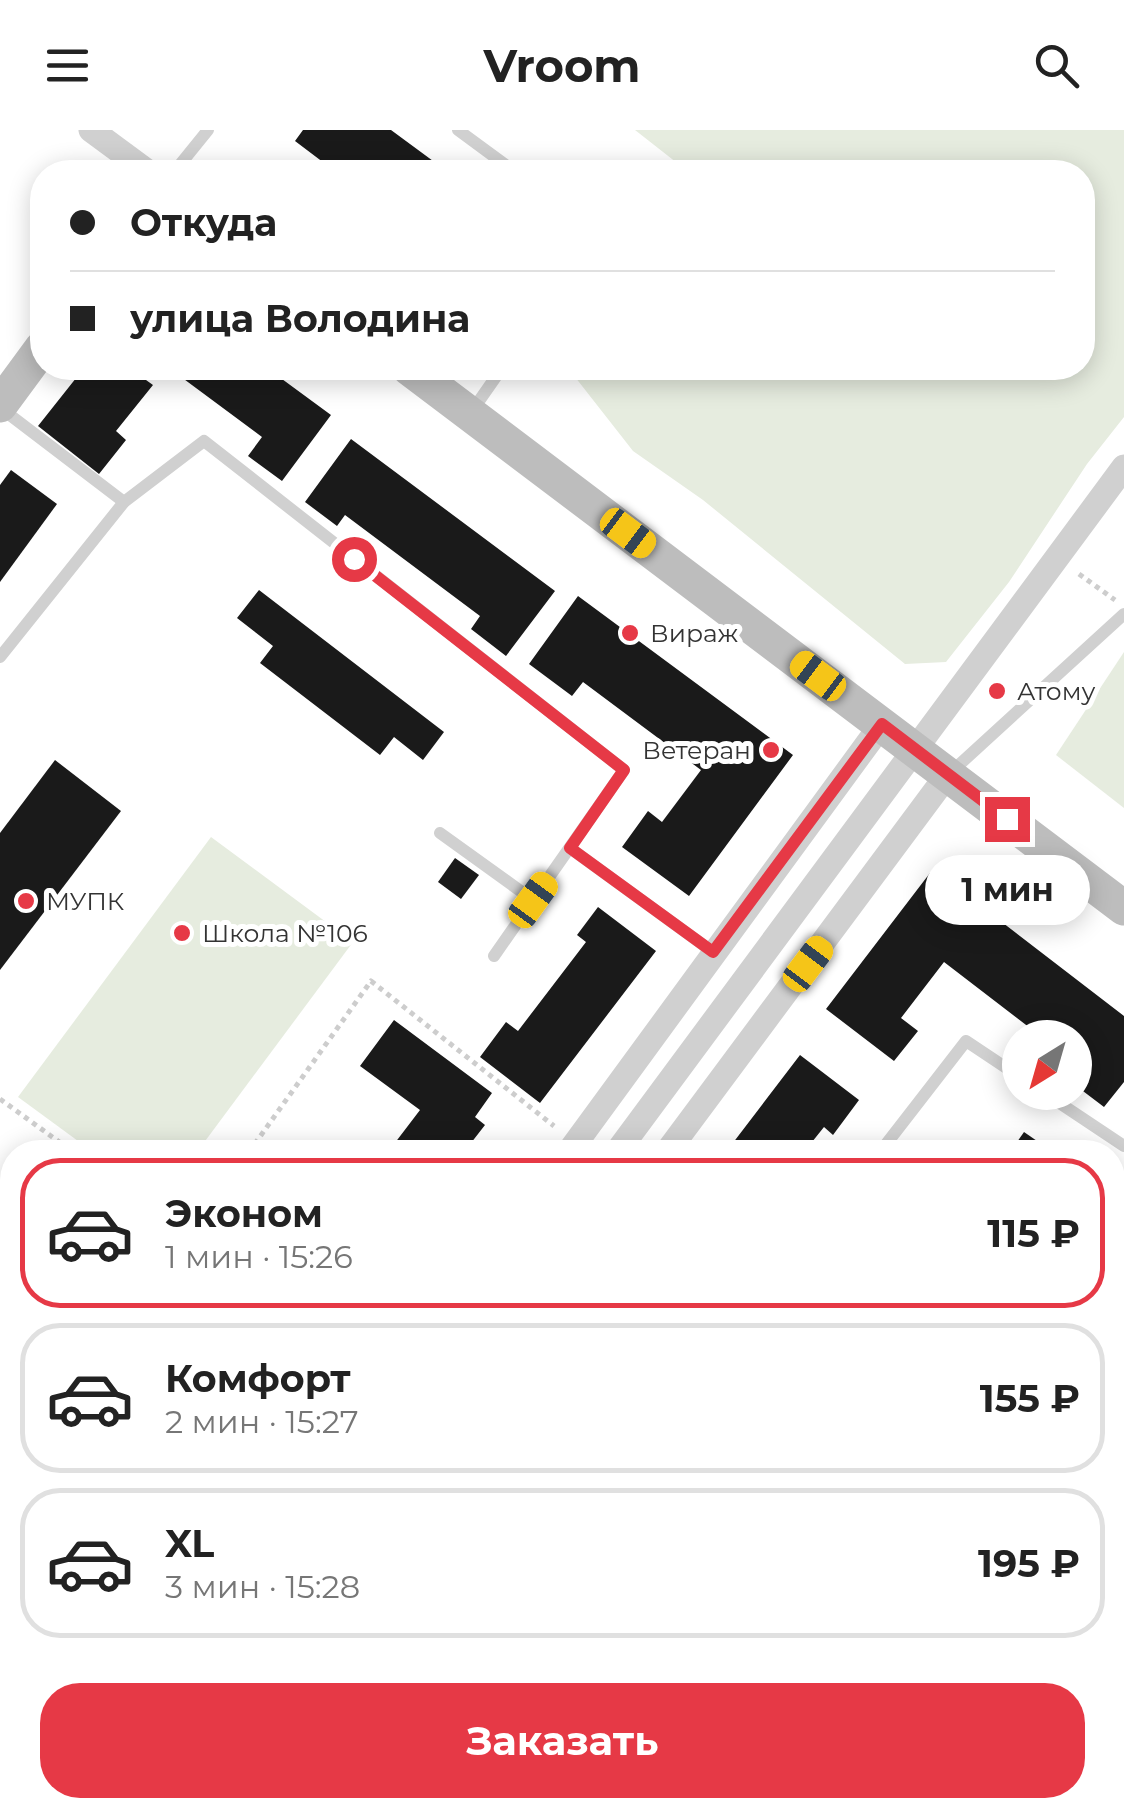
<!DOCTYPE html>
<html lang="ru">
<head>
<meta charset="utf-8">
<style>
  :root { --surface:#fff; --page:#f6f6f6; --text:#222; --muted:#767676; --line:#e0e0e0; --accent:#e63946 }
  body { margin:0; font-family:Montserrat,sans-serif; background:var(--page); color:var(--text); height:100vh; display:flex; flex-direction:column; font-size:38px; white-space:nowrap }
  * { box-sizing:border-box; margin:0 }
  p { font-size:32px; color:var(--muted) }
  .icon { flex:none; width:55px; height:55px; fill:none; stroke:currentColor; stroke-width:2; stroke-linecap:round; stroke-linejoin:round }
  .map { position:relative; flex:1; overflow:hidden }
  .details { position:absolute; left:0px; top:1010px; width:1125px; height:678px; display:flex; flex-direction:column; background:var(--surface); border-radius:40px 40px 0 0; box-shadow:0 5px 25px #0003 }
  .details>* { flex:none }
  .top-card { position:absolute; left:30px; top:30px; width:1065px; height:220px; border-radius:40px; box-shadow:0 5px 25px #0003; display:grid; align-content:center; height:220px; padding:0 40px; background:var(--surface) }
  .needle { width:65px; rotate:217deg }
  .buttons { position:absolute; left:1002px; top:890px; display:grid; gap:20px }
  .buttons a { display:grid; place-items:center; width:90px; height:90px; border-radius:50%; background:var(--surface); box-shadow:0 5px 25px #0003; font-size:50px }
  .end { position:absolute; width:45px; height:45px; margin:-22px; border:12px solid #e63946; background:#fff; box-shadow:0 0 0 5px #fff }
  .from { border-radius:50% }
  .bubble { position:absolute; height:70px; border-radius:35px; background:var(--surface); box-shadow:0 5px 25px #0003; font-size:32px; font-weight:700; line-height:70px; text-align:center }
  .car { position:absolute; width:30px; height:60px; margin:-30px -15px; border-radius:12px; box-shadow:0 0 8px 2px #0007; background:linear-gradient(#f5c518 24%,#345 0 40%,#f5c518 0 76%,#345 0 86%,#f5c518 0) }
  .top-card b { display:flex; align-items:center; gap:35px; height:95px; font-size:38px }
  .top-card b+b { border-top:2px solid var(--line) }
  .top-card i { width:25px; height:25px; background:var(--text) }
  ul { padding:18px 0 0; list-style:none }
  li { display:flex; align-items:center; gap:30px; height:150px; margin:0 20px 15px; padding:0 20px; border:5px solid var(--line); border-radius:40px }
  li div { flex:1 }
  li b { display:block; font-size:38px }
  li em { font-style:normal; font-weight:700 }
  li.on { border-color:var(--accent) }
  li>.icon { width:90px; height:90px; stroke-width:1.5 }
  .button { display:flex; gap:20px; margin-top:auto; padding:20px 40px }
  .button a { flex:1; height:115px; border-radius:40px; background:var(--accent); color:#fff; font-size:40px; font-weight:700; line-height:115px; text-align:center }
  header { display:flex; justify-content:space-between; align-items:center; height:130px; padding:0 40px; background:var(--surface); font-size:45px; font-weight:700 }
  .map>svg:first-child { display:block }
  .green { fill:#e6ecdf }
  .building { fill:#1a1a1a }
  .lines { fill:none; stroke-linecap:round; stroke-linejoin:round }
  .path { stroke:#cdcdcd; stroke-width:5; stroke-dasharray:5 5; stroke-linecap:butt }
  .lane { stroke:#d0d0d0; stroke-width:12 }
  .street { stroke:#d0d0d0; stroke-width:25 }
  .secondary { stroke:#bdbdbd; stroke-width:35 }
  .route { stroke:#e63946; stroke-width:12 }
  .poi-dot { fill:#e63946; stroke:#fff; stroke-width:4 }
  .labels { text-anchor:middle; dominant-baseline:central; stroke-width:10; stroke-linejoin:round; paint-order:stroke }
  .poi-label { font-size:25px; fill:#333; stroke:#fff; text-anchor:start }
</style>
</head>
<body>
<header><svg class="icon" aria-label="menu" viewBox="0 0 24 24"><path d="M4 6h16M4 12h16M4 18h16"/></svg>Vroom<svg class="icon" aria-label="search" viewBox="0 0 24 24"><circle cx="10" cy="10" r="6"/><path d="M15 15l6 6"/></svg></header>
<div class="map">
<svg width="1124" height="1686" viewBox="0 0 1124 1686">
  <rect width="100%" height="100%" fill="#fff"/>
  <g class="green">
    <path d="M635,0H1124V287L1087,334L1009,452L946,532L905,534L703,370L633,321L568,238H1082V42H685L686,40Z"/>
    <path d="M1124,522V678L1056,625Z"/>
    <path d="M211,707L353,812L197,1022H93L18,967Z"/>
  </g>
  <g class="building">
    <path d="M303,0H391L448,42H401L387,32L380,42H336L295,11Z"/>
    <path d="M84,238H156L146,250L153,255L116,301L126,310L99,344L38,296Z"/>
    <path d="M169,238H267L331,285L282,351L248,326L262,307Z"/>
    <path d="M351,309L555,461L506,526L471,499L480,486L345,385L337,396L305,372Z"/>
    <path d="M11,340L57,374L0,452V355Z"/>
    <path d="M259,460L444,602L423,630L394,607L380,625L260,533L273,516L237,488Z"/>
    <path d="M578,466L793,625L689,766L622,717L648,681L662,692L701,640L583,552L572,566L529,534Z"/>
    <path d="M55,630L121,681L0,840V703Z"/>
    <path d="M455,728L479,745L461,769L438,752Z"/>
    <path d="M933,739L1124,886V952L1104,977L1075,955V943L1080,936L1075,932V908H1043L944,832L901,888L918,901L894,931L826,879Z"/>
    <path d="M598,777L656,821L540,973L480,927L506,892L518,901L586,812L577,805Z"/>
    <path d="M394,890L492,963L475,987L485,995L464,1022H388L420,980L360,936Z"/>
    <path d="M800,925L859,970L833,1005L824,997L804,1022H726Z"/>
    <path d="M1024,1002L1053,1022H1010Z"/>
    <path d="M1112,1078L1124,1087V1163L1112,1154Z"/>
    <path d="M0,1161L12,1171V1275L0,1265Z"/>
    <path d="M0,1428L12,1437V1519L0,1509Z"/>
    <path d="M239,1675H315L330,1686H236L233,1684Z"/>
    <path d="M623,1675H698L712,1686H605L611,1679L617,1683Z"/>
    <path d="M1009,1675H1052L1044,1686H1023Z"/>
  </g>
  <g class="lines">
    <g class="path">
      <path d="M1079,444L1115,470"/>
      <path d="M0,969L73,1022"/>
      <path d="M249,1022L371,851L554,996"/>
      <path d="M0,1524L12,1533"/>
    </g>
    <g class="lane">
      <path d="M458,0L515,42"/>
      <path d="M174,42L208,0"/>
      <path d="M2,279L124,372"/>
      <path d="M472,281L502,238"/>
      <path d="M0,527L124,372L204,311L624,640L533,770"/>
      <path d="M949,644L1124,484"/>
      <path d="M440,703L533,770L494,826"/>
      <path d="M570,718L713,822"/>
      <path d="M1043,962L1124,1016"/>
      <path d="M880,1022L966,911L1020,947"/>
      <path d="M0,1361L12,1369"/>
      <path d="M433,1675L447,1686"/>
      <path d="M972,1675L988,1686"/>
      <path d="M1117,1686L1124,1677"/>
    </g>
    <g class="street">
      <path d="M91,0L148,42"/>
      <path d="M569,1022L882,594"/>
      <path d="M617,1022L1124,337"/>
      <path d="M667,1022L948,644"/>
      <path d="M0,1577L12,1587"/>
      <path d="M0,1648L12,1631"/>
      <path d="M124,1675L138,1686"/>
      <path d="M172,1686L181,1675"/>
    </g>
    <g class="secondary">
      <path d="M409,238L1124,778"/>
      <path d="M0,275L42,218"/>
    </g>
  </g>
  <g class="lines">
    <path class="route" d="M354,429L624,640L570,718L713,822L882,594L1007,689"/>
  </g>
  <g class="poi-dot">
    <circle cx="630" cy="503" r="10"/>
    <circle cx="997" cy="561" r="10"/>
    <circle cx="771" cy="620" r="10"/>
    <circle cx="26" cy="771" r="10"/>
    <circle cx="182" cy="803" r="10"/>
  </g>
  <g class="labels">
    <g class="poi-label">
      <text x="650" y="503">Вираж</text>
      <text x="1017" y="561">Атому</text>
      <text x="751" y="620" text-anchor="end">Ветеран</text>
      <text x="46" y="771">МУПК</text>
      <text x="202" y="803">Школа №106</text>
    </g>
  </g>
</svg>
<div class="buttons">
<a><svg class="needle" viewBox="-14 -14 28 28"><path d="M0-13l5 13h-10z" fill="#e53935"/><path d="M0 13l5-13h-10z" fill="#767676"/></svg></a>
</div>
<i class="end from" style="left:354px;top:429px"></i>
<i class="end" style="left:1007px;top:689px"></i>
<div class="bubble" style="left:925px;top:725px;width:165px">1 мин</div>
<i class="car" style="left:628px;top:403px;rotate:127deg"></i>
<i class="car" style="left:818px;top:546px;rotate:307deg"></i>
<i class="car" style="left:533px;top:770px;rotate:36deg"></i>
<i class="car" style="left:808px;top:834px;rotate:37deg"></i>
<div class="top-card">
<b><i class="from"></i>Откуда</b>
<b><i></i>улица Володина</b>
</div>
<section class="details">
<ul>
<li class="on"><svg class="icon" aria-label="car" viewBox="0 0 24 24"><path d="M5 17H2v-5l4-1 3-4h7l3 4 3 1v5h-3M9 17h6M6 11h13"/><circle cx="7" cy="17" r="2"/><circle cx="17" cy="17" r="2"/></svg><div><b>Эконом</b><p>1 мин · 15:26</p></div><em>115 ₽</em></li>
<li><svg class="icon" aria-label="car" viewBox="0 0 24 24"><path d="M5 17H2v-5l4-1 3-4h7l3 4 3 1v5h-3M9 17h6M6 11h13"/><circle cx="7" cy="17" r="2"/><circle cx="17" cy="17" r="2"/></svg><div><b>Комфорт</b><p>2 мин · 15:27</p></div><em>155 ₽</em></li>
<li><svg class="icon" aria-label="car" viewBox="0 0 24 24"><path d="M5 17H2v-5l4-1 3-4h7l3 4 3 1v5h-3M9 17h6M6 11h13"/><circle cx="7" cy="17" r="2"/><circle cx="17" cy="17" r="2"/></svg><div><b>XL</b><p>3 мин · 15:28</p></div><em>195 ₽</em></li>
</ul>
<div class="button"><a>Заказать</a></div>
</section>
</div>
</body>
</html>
